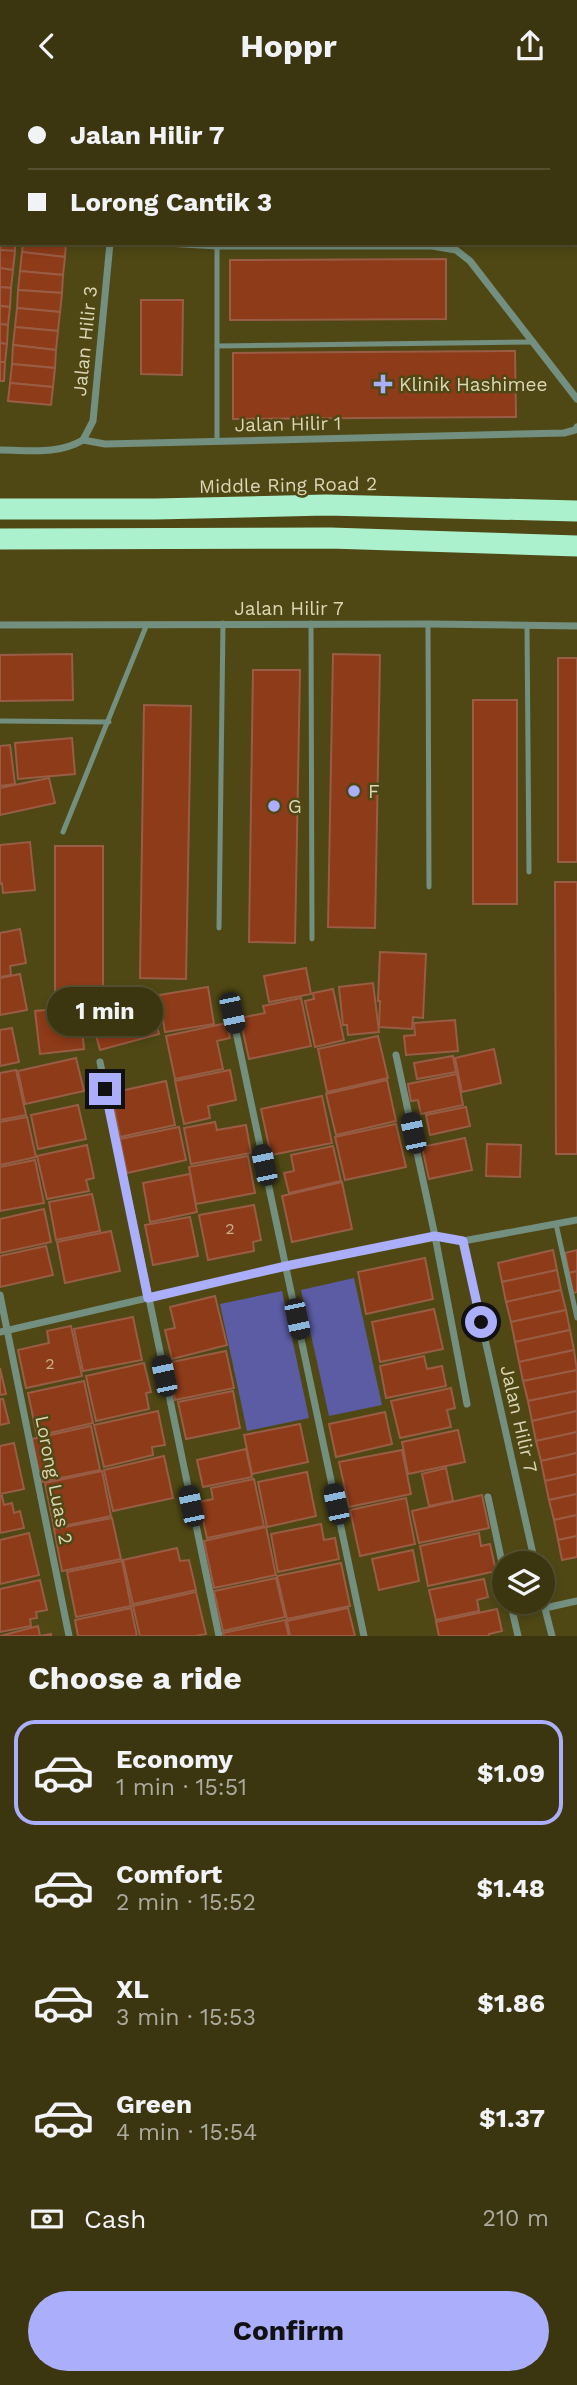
<!DOCTYPE html>
<html lang="en">
<head>
<meta charset="utf-8">
<style>
  :root { --surface:#3b3610; --page:#423e19; --text:#f1f3f6; --muted:#acab9f; --line:#545030; --accent:#abaffb }
  body { margin:0; font-family:"Work Sans",sans-serif; background:var(--page); color:var(--text); height:100vh; display:flex; flex-direction:column; font-size:26px; white-space:nowrap }
  * { box-sizing:border-box; margin:0 }
  p { font-size:23px; color:var(--muted) }
  .icon { flex:none; width:38px; height:38px; fill:none; stroke:currentColor; stroke-width:2; stroke-linecap:round; stroke-linejoin:round }
  .map { position:relative; height:1545px; overflow:hidden }
  .panel { display:flex; flex-direction:column; background:var(--surface); flex:1 }
  .panel>* { flex:none }
  .banner { position:absolute; left:0px; top:0px; width:578px; height:154px; box-shadow:0 4px 10px #0003,0 0 0 2px var(--line); display:grid; align-content:center; height:154px; padding:0 28px; background:var(--surface) }
  .tools { position:absolute; left:492px; top:1460px; display:grid; gap:14px }
  .tools a { display:grid; place-items:center; width:63px; height:63px; border-radius:50%; background:var(--surface); box-shadow:0 4px 10px #0003,0 0 0 2px var(--line); font-size:35px }
  .end { position:absolute; width:32px; height:32px; margin:-16px; border:9px solid #abaffb; background:#111; box-shadow:0 0 0 4px #111 }
  .from { border-radius:50% }
  .bubble { position:absolute; height:49px; border-radius:24px; background:var(--surface); box-shadow:0 4px 10px #0003,0 0 0 2px var(--line); font-size:23px; font-weight:700; line-height:49px; text-align:center }
  .car { position:absolute; width:21px; height:42px; margin:-21px -10px; border-radius:9px; box-shadow:0 0 5px 2px #0007; background:linear-gradient(#222 24%,#8ab4d8 0 40%,#222 0 76%,#8ab4d8 0 86%,#222 0) }
  .banner b { display:flex; align-items:center; gap:24px; height:66px; font-size:26px }
  .banner b+b { border-top:2px solid var(--line) }
  .banner i { width:18px; height:18px; background:var(--text) }
  ul { padding:0; list-style:none }
  li { display:flex; align-items:center; gap:21px; height:105px; margin:0 14px 10px; padding:0 14px; border:4px solid transparent; border-radius:21px }
  li div { flex:1 }
  li b { display:block; font-size:26px }
  li em { font-style:normal; font-weight:700 }
  li.current { border-color:var(--accent) }
  li>.icon { width:63px; height:63px; stroke-width:1.5 }
  h2 { padding:0 28px; font-size:32px; line-height:84px }
  .pay { display:flex; align-items:center; gap:18px; height:77px; padding:0 28px; font-size:26px }
  .pay p { margin-inline-start:auto }
  .cta { display:flex; gap:14px; margin-top:auto; padding:14px 28px }
  .cta a { flex:1; height:80px; border-radius:42px; background:var(--accent); color:#111; font-size:28px; font-weight:700; line-height:80px; text-align:center }
  header { display:flex; justify-content:space-between; align-items:center; height:91px; padding:0 28px; background:var(--surface); font-size:32px; font-weight:700 }
  .map>svg:first-child { display:block }
  .grass { fill:#5b5ca4 }
  .building { fill:#8d3b18; stroke:#995c45; stroke-width:2 }
  .lines { fill:none; stroke-linecap:round; stroke-linejoin:round }
  .lane { stroke:#738f80; stroke-width:5 }
  .street { stroke:#738f80; stroke-width:7 }
  .highway { stroke:#abf1cd; stroke-width:21 }
  .route { stroke:#abaffb; stroke-width:9 }
  .poi-dot { fill:#abaffb; stroke:#4f4815; stroke-width:2.5 }
  .labels { text-anchor:middle; dominant-baseline:central; stroke-width:5; stroke-linejoin:round; paint-order:stroke }
  .number-label { font-size:16px; fill:#c8af8e }
  .street-label { font-size:19px; fill:#dbd6b6; stroke:#4f4815 }
  .poi-label { font-size:19px; fill:#dbd6b6; stroke:#4f4815; text-anchor:start }
</style>
</head>
<body>
<header><svg class="icon" aria-label="back" viewBox="0 0 24 24"><path d="M15 5l-7 7 7 7"/></svg>Hoppr<svg class="icon" aria-label="share" viewBox="0 0 24 24"><path d="M12 15V3M7 8l5-5 5 5M5 13v7h14v-7"/></svg></header>
<div class="map">
<svg width="577" height="1545" viewBox="0 0 577 1545">
  <rect width="100%" height="100%" fill="#4f4815"/>
  <g class="grass">
    <path d="M354,1187L382,1314L329,1325L301,1199Z"/>
    <path d="M282,1200L309,1327L247,1340L220,1213Z"/>
  </g>
  <g class="building">
    <path d="M191,0H302V2H190Z"/>
    <path d="M0,140H2V152H15V160L0,159Z"/>
    <path d="M23,152H66L65,166L22,161Z"/>
    <path d="M0,159L15,160L13,179L0,177Z"/>
    <path d="M22,161L65,166L63,184L20,180Z"/>
    <path d="M446,168V228L230,229V169Z"/>
    <path d="M0,177L13,179L11,197L0,196Z"/>
    <path d="M20,180L63,184L62,202L18,199Z"/>
    <path d="M0,196L11,197L10,216L0,215Z"/>
    <path d="M18,199L62,202L60,221L17,217Z"/>
    <path d="M141,209H183L182,284L141,283Z"/>
    <path d="M0,215L10,216L8,234L0,233Z"/>
    <path d="M17,217L60,221L58,240L15,236Z"/>
    <path d="M0,233L8,234L7,253L0,252Z"/>
    <path d="M15,236L58,240L56,259L13,254Z"/>
    <path d="M0,252L7,253L5,271H0Z"/>
    <path d="M13,254L56,259L55,277L12,273Z"/>
    <path d="M515,260L516,326L233,328V262Z"/>
    <path d="M0,271H5L4,290H0Z"/>
    <path d="M12,273L55,277L53,296L10,292Z"/>
    <path d="M10,292L53,296L51,314L8,310Z"/>
    <path d="M72,563L73,609L0,610V564Z"/>
    <path d="M333,563L380,564L375,837L328,836Z"/>
    <rect x="558" y="567" width="19" height="204"/>
    <path d="M253,579H300L295,852L249,851Z"/>
    <rect x="473" y="609" width="44" height="204"/>
    <path d="M144,614L191,615L186,888L140,887Z"/>
    <path d="M72,647L75,683L18,688L15,652Z"/>
    <path d="M10,654L15,693L0,695V655Z"/>
    <path d="M49,687L55,712L0,724V697Z"/>
    <path d="M30,751L35,799L3,802L2,792L0,793V754Z"/>
    <rect x="55" y="755" width="48" height="145"/>
    <path d="M555,791H577V1063H556Z"/>
    <path d="M20,838L26,872L10,875L11,884L0,886V842Z"/>
    <path d="M380,861L426,863L423,927L413,926L412,938L379,936L380,910H378Z"/>
    <path d="M306,877L311,903L269,911L264,885Z"/>
    <path d="M20,883L27,919L0,924V887Z"/>
    <path d="M373,892L379,941L348,944L347,934H343L339,896Z"/>
    <path d="M208,896L214,933L165,941L159,904Z"/>
    <path d="M148,898L159,943L100,959L88,914Z"/>
    <path d="M333,898L344,949L315,956L305,910L314,908L313,902Z"/>
    <path d="M301,907L311,955L249,968L240,927L265,922L263,915Z"/>
    <path d="M80,916L84,958L40,963L35,920Z"/>
    <path d="M455,929L458,960L406,964L404,945L415,944L414,932Z"/>
    <path d="M227,932L230,947L217,950L223,978L175,988L166,945Z"/>
    <path d="M12,937L19,971L0,975V939Z"/>
    <path d="M378,945L388,987L327,1001L318,958Z"/>
    <path d="M494,958L501,992L462,1001L455,967Z"/>
    <path d="M453,965L456,981L417,988L414,972Z"/>
    <path d="M76,967L84,1000L25,1013L18,980Z"/>
    <path d="M16,979L26,1024L0,1029V982Z"/>
    <path d="M230,979L236,1009L208,1015L210,1027L184,1033L175,990Z"/>
    <path d="M457,983L463,1014L421,1023L418,1009L411,1010L408,993Z"/>
    <path d="M387,989L396,1030L336,1044L326,1003Z"/>
    <path d="M166,990L175,1034L120,1046L111,1002Z"/>
    <path d="M322,1005L332,1052L271,1064L261,1018Z"/>
    <path d="M78,1014L86,1048L38,1058L31,1024Z"/>
    <path d="M466,1016L470,1035L430,1044L426,1024Z"/>
    <path d="M27,1026L36,1066L0,1074V1031Z"/>
    <path d="M215,1031L217,1039L246,1034L251,1062L191,1073L184,1037Z"/>
    <path d="M396,1033L406,1076L345,1089L335,1046Z"/>
    <path d="M179,1036L186,1069L127,1082L120,1048Z"/>
    <path d="M465,1047L472,1079L429,1088L422,1056Z"/>
    <path d="M487,1053L521,1054L520,1086L486,1085Z"/>
    <path d="M87,1054L94,1087L86,1089L89,1100L47,1108L37,1065Z"/>
    <path d="M333,1055L341,1090L289,1102L284,1082L294,1080L291,1064Z"/>
    <path d="M248,1065L255,1102L196,1113L189,1076Z"/>
    <path d="M35,1069L44,1112L0,1120V1076Z"/>
    <path d="M190,1083L197,1121L150,1131L143,1092Z"/>
    <path d="M342,1091L352,1138L292,1151L282,1105Z"/>
    <path d="M92,1103L100,1140L56,1149L49,1111Z"/>
    <path d="M254,1114L261,1149L253,1151L254,1160L208,1169L199,1124Z"/>
    <path d="M44,1118L51,1151L0,1162V1128Z"/>
    <path d="M190,1126L198,1165L153,1174L145,1134Z"/>
    <path d="M111,1140L120,1180L65,1192L57,1151Z"/>
    <path d="M46,1155L53,1184L0,1196V1165Z"/>
    <path d="M553,1159L557,1179L502,1191L498,1172Z"/>
    <path d="M577,1159V1180L569,1182L565,1162Z"/>
    <path d="M425,1167L433,1208L366,1223L358,1181Z"/>
    <path d="M557,1179L561,1199L506,1211L502,1191Z"/>
    <path d="M577,1180V1201L573,1202L569,1182Z"/>
    <path d="M561,1199L566,1219L511,1231L506,1211Z"/>
    <path d="M215,1205L227,1254L172,1268L165,1239L175,1237L170,1216Z"/>
    <path d="M434,1218L443,1258L380,1271L372,1231Z"/>
    <path d="M566,1219L570,1239L515,1251L511,1231Z"/>
    <path d="M133,1226L142,1269L83,1280L74,1238Z"/>
    <path d="M71,1235L82,1285L26,1297L18,1259L49,1252L47,1240Z"/>
    <path d="M570,1239L574,1259L519,1271L515,1251Z"/>
    <path d="M574,1259L577,1279L523,1290L519,1271Z"/>
    <path d="M226,1260L234,1297L175,1309L167,1272Z"/>
    <path d="M424,1265L427,1278L442,1275L446,1295L386,1307L380,1275Z"/>
    <path d="M144,1272L151,1301L146,1302L149,1318L96,1330L86,1285Z"/>
    <path d="M0,1277L6,1303L0,1304Z"/>
    <path d="M577,1279V1300L528,1310L523,1290Z"/>
    <path d="M84,1290L93,1332L37,1345L28,1302Z"/>
    <path d="M451,1297L455,1317L447,1319L451,1336L400,1347L391,1310Z"/>
    <path d="M233,1300L240,1337L186,1348L178,1311Z"/>
    <path d="M577,1300V1320L532,1330L528,1310Z"/>
    <path d="M0,1308H3L9,1332L0,1334Z"/>
    <path d="M158,1320L165,1354L152,1356L153,1364L104,1376L94,1334Z"/>
    <path d="M577,1320V1341L536,1350L532,1330Z"/>
    <path d="M385,1321L392,1353L336,1366L329,1333Z"/>
    <path d="M300,1333L308,1371L252,1383L244,1344Z"/>
    <path d="M91,1335L100,1379L41,1391L32,1348Z"/>
    <path d="M458,1339L465,1371L408,1383L402,1351Z"/>
    <path d="M577,1341V1362L541,1370L536,1350Z"/>
    <path d="M14,1352L24,1398L0,1403V1355Z"/>
    <path d="M246,1358L252,1386L203,1396L197,1369Z"/>
    <path d="M402,1359L411,1403L349,1416L339,1371Z"/>
    <path d="M577,1362V1383L545,1390L541,1370Z"/>
    <path d="M164,1365L173,1407L113,1420L104,1379Z"/>
    <path d="M446,1377L453,1410L429,1415L422,1383Z"/>
    <path d="M102,1380L111,1425L54,1437L45,1392Z"/>
    <path d="M307,1381L316,1425L267,1436L258,1391Z"/>
    <path d="M577,1383V1403L549,1409L545,1390Z"/>
    <path d="M254,1388L264,1435L207,1447L199,1411L213,1408L211,1397Z"/>
    <path d="M577,1403V1424L554,1429L549,1409Z"/>
    <path d="M482,1404L489,1437L419,1452L412,1420Z"/>
    <path d="M0,1405H2L4,1414L12,1412L14,1422L20,1420L24,1437L0,1442Z"/>
    <path d="M406,1407L415,1453L360,1465L350,1419Z"/>
    <path d="M577,1424V1445L558,1449L554,1429Z"/>
    <path d="M112,1427L121,1468L62,1480L54,1438Z"/>
    <path d="M321,1433L324,1449L335,1447L339,1468L278,1481L271,1443Z"/>
    <path d="M266,1436L276,1484L214,1497L204,1450Z"/>
    <path d="M29,1442L39,1484L0,1493V1449Z"/>
    <path d="M479,1442L481,1455L490,1453L496,1480L428,1495L420,1455Z"/>
    <path d="M577,1445V1466L562,1469L558,1449Z"/>
    <path d="M177,1457L180,1470L189,1469L196,1499L133,1513L123,1469Z"/>
    <path d="M413,1459L419,1490L379,1499L372,1468Z"/>
    <path d="M122,1470L131,1515L76,1526L67,1481Z"/>
    <path d="M341,1472L350,1515L287,1528L277,1485Z"/>
    <path d="M276,1487L285,1526L223,1540L214,1500Z"/>
    <path d="M484,1488L488,1506L477,1509L479,1520L436,1529L429,1499Z"/>
    <path d="M40,1489L47,1519L36,1521L37,1527L30,1528L31,1535L0,1541V1498Z"/>
    <path d="M196,1501L206,1543L195,1545H140L133,1515Z"/>
    <path d="M131,1517L137,1545H78L75,1529Z"/>
    <path d="M348,1517L355,1545H290L287,1530Z"/>
    <path d="M497,1518L502,1540L489,1543V1545H439L436,1531Z"/>
    <path d="M285,1529L289,1545H224L223,1542Z"/>
    <path d="M38,1535L40,1545L51,1543V1545H0Z"/>
  </g>
  <g class="lines">
    <g class="lane">
      <path d="M0,64H2"/>
      <path d="M217,255L534,251"/>
      <path d="M217,351V155"/>
      <path d="M311,532L312,848"/>
      <path d="M428,533L429,796"/>
      <path d="M527,534L529,781"/>
      <path d="M0,630L109,631"/>
      <path d="M63,741L147,533"/>
      <path d="M219,837L223,532"/>
      <path d="M556,1133L577,1227"/>
    </g>
    <g class="street">
      <path d="M125,2V0"/>
      <path d="M576,96L577,95"/>
      <path d="M166,152L217,155H432L456,159L470,170L577,308"/>
      <path d="M83,349L93,330L110,152"/>
      <path d="M0,359C29,359 58,364 83,349L105,353L564,342L575,339L577,336"/>
      <path d="M0,534L428,533L577,535"/>
      <path d="M232,922L364,1545"/>
      <path d="M396,964L435,1145L467,1313"/>
      <path d="M100,971L219,1545"/>
      <path d="M463,1150L535,1472"/>
      <path d="M0,1204L69,1545"/>
      <path d="M0,1241L286,1175L435,1145L463,1150L577,1129"/>
      <path d="M488,1406L504,1481"/>
      <path d="M542,1506L552,1545"/>
      <path d="M510,1510L518,1545"/>
      <path d="M545,1517L577,1510"/>
    </g>
    <g class="highway">
      <path d="M0,418H156L326,414L577,420"/>
      <path d="M0,448L330,447L577,455"/>
    </g>
  </g>
  <g class="lines">
    <path class="route" d="M105,998L148,1207L286,1175L435,1145L463,1150L481,1231"/>
  </g>
  <g class="poi-dot">
    <path d="M379.5 282.5h7v7h7v7h-7v7h-7v-7h-7v-7h7z"/>
    <circle cx="354" cy="700" r="7"/>
    <circle cx="274" cy="715" r="7"/>
  </g>
  <g class="labels">
    <g class="number-label">
      <text x="230" y="1137">2</text>
      <text x="50" y="1272">2</text>
    </g>
    <g class="street-label">
      <text transform="translate(85 250) rotate(-84)">Jalan Hilir 3</text>
      <text transform="translate(288 333) rotate(-1)">Jalan Hilir 1</text>
      <text transform="translate(288 394) rotate(-1)">Middle Ring Road 2</text>
      <text x="289" y="517">Jalan Hilir 7</text>
      <text transform="translate(519 1328) rotate(77)">Jalan Hilir 7</text>
      <text transform="translate(54 1389) rotate(79)">Lorong Luas 2</text>
    </g>
    <g class="poi-label">
      <text x="399" y="293">Klinik Hashimee</text>
      <text x="368" y="700">F</text>
      <text x="288" y="715">G</text>
    </g>
  </g>
</svg>
<div class="tools">
<a><svg class="icon" aria-label="layers" viewBox="0 0 24 24"><path d="M12 4l9 5-9 5-9-5zM3 14l9 5 9-5"/></svg></a>
</div>
<i class="end from" style="left:481px;top:1231px"></i>
<i class="end" style="left:105px;top:998px"></i>
<div class="bubble" style="left:47px;top:896px;width:116px">1 min</div>
<i class="car" style="left:232px;top:922px;rotate:168deg"></i>
<i class="car" style="left:413px;top:1042px;rotate:348deg"></i>
<i class="car" style="left:264px;top:1074px;rotate:348deg"></i>
<i class="car" style="left:297px;top:1228px;rotate:168deg"></i>
<i class="car" style="left:164px;top:1285px;rotate:348deg"></i>
<i class="car" style="left:336px;top:1413px;rotate:348deg"></i>
<i class="car" style="left:191px;top:1415px;rotate:348deg"></i>
<div class="banner">
<b><i class="from"></i>Jalan Hilir 7</b>
<b><i></i>Lorong Cantik 3</b>
</div>
</div>
<section class="panel">
<h2>Choose a ride</h2>
<ul>
<li class="current"><svg class="icon" aria-label="car" viewBox="0 0 24 24"><path d="M5 17H2v-5l4-1 3-4h7l3 4 3 1v5h-3M9 17h6M6 11h13"/><circle cx="7" cy="17" r="2"/><circle cx="17" cy="17" r="2"/></svg><div><b>Economy</b><p>1 min · 15:51</p></div><em>$1.09</em></li>
<li><svg class="icon" aria-label="car" viewBox="0 0 24 24"><path d="M5 17H2v-5l4-1 3-4h7l3 4 3 1v5h-3M9 17h6M6 11h13"/><circle cx="7" cy="17" r="2"/><circle cx="17" cy="17" r="2"/></svg><div><b>Comfort</b><p>2 min · 15:52</p></div><em>$1.48</em></li>
<li><svg class="icon" aria-label="car" viewBox="0 0 24 24"><path d="M5 17H2v-5l4-1 3-4h7l3 4 3 1v5h-3M9 17h6M6 11h13"/><circle cx="7" cy="17" r="2"/><circle cx="17" cy="17" r="2"/></svg><div><b>XL</b><p>3 min · 15:53</p></div><em>$1.86</em></li>
<li><svg class="icon" aria-label="car" viewBox="0 0 24 24"><path d="M5 17H2v-5l4-1 3-4h7l3 4 3 1v5h-3M9 17h6M6 11h13"/><circle cx="7" cy="17" r="2"/><circle cx="17" cy="17" r="2"/></svg><div><b>Green</b><p>4 min · 15:54</p></div><em>$1.37</em></li>
</ul>
<div class="pay"><svg class="icon" aria-label="cash" viewBox="0 0 24 24"><path d="M3 7h18v10H3z"/><circle cx="12" cy="12" r="2"/></svg>Cash<p>210 m</p></div>
<div class="cta"><a>Confirm</a></div>
</section>
</body>
</html>
